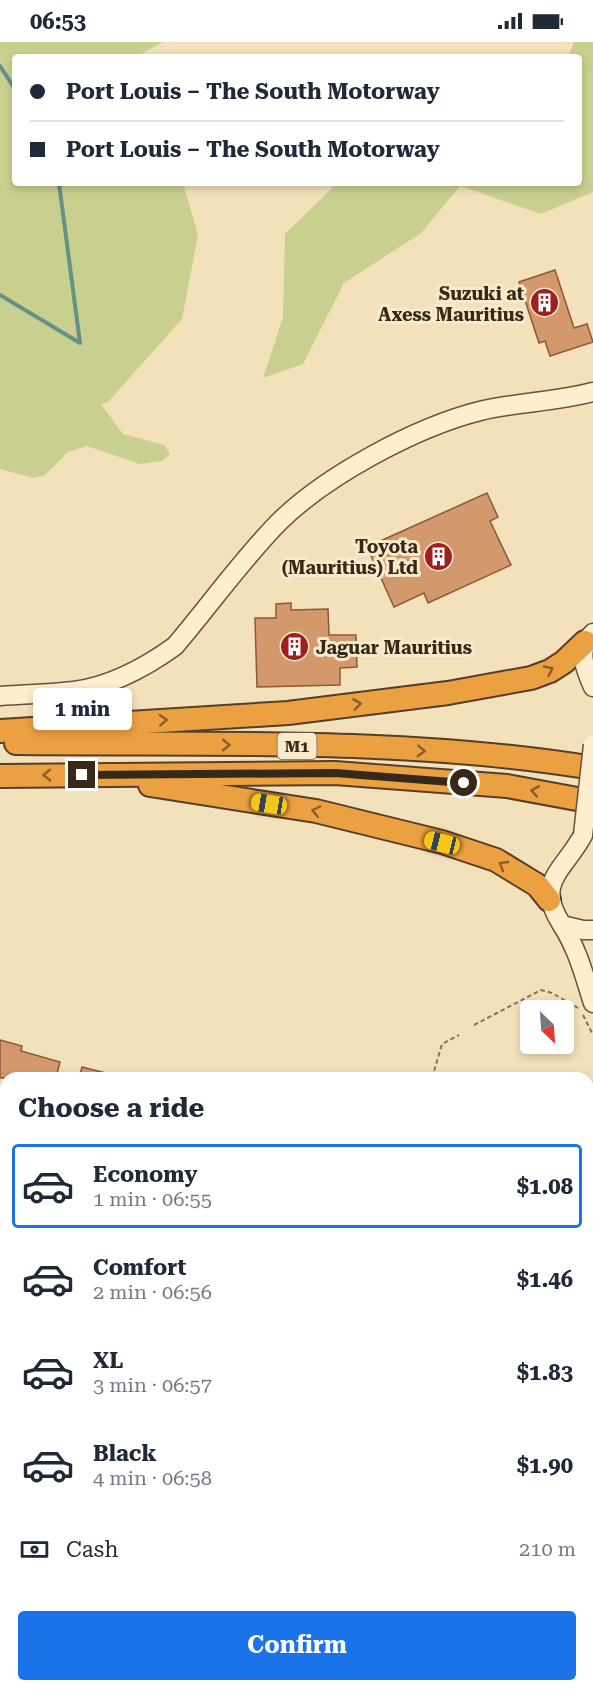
<!DOCTYPE html>
<html lang="en">
<head>
<meta charset="utf-8">
<style>
  :root { --surface:#fff; --page:#f6f6f7; --text:#1f2937; --muted:#747a83; --line:#e0e1e3; --accent:#1a73e8 }
  body { margin:0; font-family:"Roboto Serif",serif; background:var(--page); color:var(--text); height:100vh; display:flex; flex-direction:column; font-size:22px; white-space:nowrap }
  * { box-sizing:border-box; margin:0 }
  p { font-size:20px; color:var(--muted) }
  .icon { flex:none; width:33px; height:33px; fill:none; stroke:currentColor; stroke-width:2; stroke-linecap:round; stroke-linejoin:round }
  .map { position:relative; flex:1; overflow:hidden }
  .sheet { position:absolute; left:0px; top:1030px; width:594px; height:620px; display:flex; flex-direction:column; background:var(--surface); border-radius:18px 18px 0 0; box-shadow:0 3px 9px #0003 }
  .sheet>* { flex:none }
  .guide { position:absolute; left:12px; top:12px; width:570px; height:132px; border-radius:6px; box-shadow:0 3px 9px #0003; display:grid; align-content:center; height:132px; padding:0 18px; background:var(--surface) }
  .needle { width:39px; rotate:155deg }
  .controls { position:absolute; left:520px; top:958px; display:grid; gap:12px }
  .controls a { display:grid; place-items:center; width:54px; height:54px; border-radius:6px; background:var(--surface); box-shadow:0 3px 9px #0003; font-size:30px }
  .end { position:absolute; width:27px; height:27px; margin:-14px; border:8px solid #38281a; background:#fff; box-shadow:0 0 0 3px #fff }
  .from { border-radius:50% }
  .bubble { position:absolute; height:42px; border-radius:6px; background:var(--surface); box-shadow:0 3px 9px #0003; font-size:20px; font-weight:700; line-height:42px; text-align:center }
  .car { position:absolute; width:18px; height:36px; margin:-18px -9px; border-radius:8px; box-shadow:0 0 4px 2px #0007; background:linear-gradient(#f5c518 24%,#345 0 40%,#f5c518 0 76%,#345 0 86%,#f5c518 0) }
  .guide b { display:flex; align-items:center; gap:21px; height:57px; font-size:22px }
  .guide b+b { border-top:2px solid var(--line) }
  .guide i { width:15px; height:15px; background:var(--text) }
  ul { padding:0; list-style:none }
  li { display:flex; align-items:center; gap:18px; height:84px; margin:0 12px 9px; padding:0 6px; border:3px solid transparent; border-radius:6px }
  li div { flex:1 }
  li b { display:block; font-size:22px }
  li em { font-style:normal; font-weight:700 }
  li.active { border-color:var(--accent) }
  li>.icon { width:54px; height:54px; stroke-width:1.5 }
  h2 { padding:0 18px; font-size:27px; line-height:72px }
  .pay { display:flex; align-items:center; gap:15px; height:66px; padding:0 18px; font-size:22px }
  .pay p { margin-inline-start:auto }
  .action { display:flex; gap:12px; margin-top:auto; padding:12px 18px }
  .action a { flex:1; height:69px; border-radius:6px; background:var(--accent); color:#fff; font-size:24px; font-weight:700; line-height:69px; text-align:center }
  .status { display:flex; justify-content:space-between; align-items:center; height:42px; padding:0 30px; background:var(--surface); direction:ltr }
  .status svg { height:16px; fill:currentColor }
  .map>svg:first-child { display:block }
  .green { fill:#c9d08f }
  .lines { fill:none; stroke-linecap:round; stroke-linejoin:round }
  .stream { stroke:#679086; stroke-width:4 }
  .building { fill:#d4986d; stroke:#8c5837; stroke-width:1.5 }
  .lane-casing { stroke:#8a7153; stroke-width:9 }
  .street-casing { stroke:#8a7153; stroke-width:15 }
  .secondary-casing { stroke:#6c5137; stroke-width:21 }
  .highway-casing { stroke:#573e29; stroke-width:26 }
  .path { stroke:#8a7153; stroke-width:2; stroke-dasharray:4.5 3; stroke-linecap:butt }
  .lane { stroke:#fceecf; stroke-width:6 }
  .street { stroke:#fceecf; stroke-width:12 }
  .secondary { stroke:#fceecf; stroke-width:18 }
  .highway { stroke:#eba042; stroke-width:22 }
  .secondary-bridge-casing { stroke:#6c5137; stroke-width:21; stroke-linecap:butt }
  .secondary-bridge { stroke:#fceecf; stroke-width:18 }
  .oneway { stroke:#895e2c }
  .route { stroke:#38281a; stroke-width:8 }
  .labels { text-anchor:middle; dominant-baseline:central; stroke-width:6; stroke-linejoin:round; paint-order:stroke }
  .shield { fill:#f8ebcb; stroke:#72624f; stroke-width:1.5 }
  .shield-label { font-size:16px; font-weight:bold; fill:#38281a }
  .poi-label { font-size:18px; font-weight:bold; fill:#38281a; stroke:#f8ebcb; text-anchor:end }
</style>
</head>
<body>
<div class="status"><b>06:53</b><svg viewBox="0 0 49 12"><path d="M0 12V9h3v3zM5 12V6h3v6zM10 12V3h3v9zM15 12V0h3v12zM26 1h20v11H26zM47 4h2v5h-2z"/></svg></div>
<div class="map">
<svg width="593" height="1649" viewBox="0 0 593 1649">
  <rect width="100%" height="100%" fill="#f2e1bb"/>
  <g class="green">
    <path d="M0,0H163L136,15H15V141H183L198,193L182,277L108,360L101,362L123,392L164,403L170,412L162,419L140,422L87,404L68,410L45,433L33,436L0,427Z"/>
    <path d="M574,0H593V150L541,172L460,144L421,191L344,241L303,322L263,336L283,275L285,192L337,141H579V15H568Z"/>
  </g>
  <g class="lines">
    <g class="stream">
      <path d="M0,24L15,47"/>
      <path d="M0,253L80,301L59,141"/>
    </g>
  </g>
  <g class="building">
    <path d="M555,228L574,286L587,282L593,300L550,314L545,299L539,301L519,240Z"/>
    <path d="M487,451L498,475L490,479L511,523L428,561L424,551L394,565L367,505Z"/>
    <path d="M291,561V568L328,567L329,593H356L357,625L340,626V643L257,645L255,576H276V562Z"/>
    <path d="M0,998L22,1004L21,1009L60,1020L56,1036H0Z"/>
    <path d="M82,1025L114,1033V1036H79Z"/>
  </g>
  <g class="lines">
    <defs>
      <g id="lane">
        <path d="M481,1035L482,1036"/>
        <path d="M588,1090L593,1091"/>
        <path d="M588,1161H593"/>
        <path d="M0,1359H6"/>
        <path d="M588,1393L593,1391"/>
        <path d="M588,1463L593,1461"/>
      </g>
      <g id="street">
        <path d="M73,1644L76,1649"/>
        <path d="M179,1644L182,1649"/>
        <path d="M335,1644L338,1649"/>
        <path d="M231,1649L239,1644"/>
      </g>
      <g id="secondary">
        <path d="M593,591C576,607 585,627 593,645"/>
        <path d="M0,654C25,652 50,652 74,649C110,644 146,625 175,604C209,564 241,519 278,481C325,434 416,385 480,369C517,360 556,360 593,350"/>
        <path d="M583,793C563,830 534,840 562,883L583,888H593"/>
        <path d="M562,883C578,908 584,933 593,961"/>
        <path d="M588,1256L593,1251"/>
        <path d="M588,1335L593,1334"/>
        <path d="M0,1482L6,1487"/>
      </g>
      <g id="highway">
        <path d="M0,689L288,671L448,651L531,636L550,629L564,620L585,600"/>
        <path d="M16,701C208,703 404,695 593,726"/>
        <path d="M0,734L335,731L507,744L593,760"/>
        <path d="M150,743L316,769L442,800L496,818L537,843L549,858"/>
      </g>
    </defs>
    <use href="#lane" class="lane-casing"/>
    <use href="#street" class="street-casing"/>
    <use href="#secondary" class="secondary-casing"/>
    <use href="#highway" class="highway-casing"/>
    <g class="path">
      <path d="M583,973L593,993"/>
      <path d="M474,983L541,948L552,951L578,966"/>
      <path d="M432,1036L442,1002L459,993"/>
    </g>
    <use href="#lane" class="lane"/>
    <use href="#street" class="street"/>
    <use href="#secondary" class="secondary"/>
    <use href="#highway" class="highway"/>
    <defs>
      <path id="secondary-bridge" d="M583,793L593,703"/>
    </defs>
    <use href="#secondary-bridge" class="secondary-bridge-casing"/>
    <use href="#secondary-bridge" class="secondary-bridge"/>
  </g>
  <defs><path id="oneway-chevron" d="M-2-3.5L2.5 0L-2 3.5" fill="none" stroke-width="1.6" stroke-linecap="round" stroke-linejoin="round" transform="scale(1.5)"/></defs>
  <g class="oneway">
    <use href="#oneway-chevron" transform="translate(549 628) rotate(-25)"/>
    <use href="#oneway-chevron" transform="translate(357 662) rotate(-7)"/>
    <use href="#oneway-chevron" transform="translate(163 678) rotate(-3)"/>
    <use href="#oneway-chevron" transform="translate(226 703) rotate(1)"/>
    <use href="#oneway-chevron" transform="translate(421 709) rotate(3)"/>
    <use href="#oneway-chevron" transform="translate(47 733) rotate(179)"/>
    <use href="#oneway-chevron" transform="translate(535 749) rotate(-170)"/>
    <use href="#oneway-chevron" transform="translate(316 769) rotate(-168)"/>
    <use href="#oneway-chevron" transform="translate(503 823) rotate(-150)"/>
  </g>
  <g class="lines">
    <path class="route" d="M82,733L335,731L464,741"/>
  </g>
  <defs>
    <symbol id="building-disc" viewBox="-11 -11 22 22"><circle r="9.5" fill="#9f1e1f" stroke="#f8ebcb"/><path d="M-4-6H4V6H1V3H-1V6H-4ZM-2.5-4.3h1.7v1.8h-1.7ZM.8-4.3h1.7v1.8H.8ZM-2.5-1h1.7V.8h-1.7ZM.8-1h1.7V.8H.8Z" fill="#fff"/></symbol>
  </defs>
  <g fill-rule="evenodd">
    <use href="#building-disc" x="528" y="244" width="33" height="33"/>
    <use href="#building-disc" x="422" y="498" width="33" height="33"/>
    <use href="#building-disc" x="278" y="588" width="33" height="33"/>
  </g>
  <g class="labels">
    <rect class="shield" x="277.5" y="691" width="39" height="26" rx="4.5"/>
    <g class="shield-label">
      <text x="297" y="704">M1</text>
    </g>
    <g class="poi-label">
      <text x="524" y="251">Suzuki at<tspan x="524" dy="21">Axess Mauritius</tspan></text>
      <text x="418" y="504">Toyota<tspan x="418" dy="21">(Mauritius) Ltd</tspan></text>
      <text x="316" y="605" text-anchor="start">Jaguar Mauritius</text>
    </g>
  </g>
</svg>
<div class="controls">
<a><svg class="needle" viewBox="-14 -14 28 28"><path d="M0-13l5 13h-10z" fill="#e53935"/><path d="M0 13l5-13h-10z" fill="#747a83"/></svg></a>
</div>
<i class="end from" style="left:464px;top:741px"></i>
<i class="end" style="left:82px;top:733px"></i>
<div class="bubble" style="left:33px;top:646px;width:99px">1 min</div>
<i class="car" style="left:269px;top:762px;rotate:279deg"></i>
<i class="car" style="left:442px;top:801px;rotate:284deg"></i>
<div class="guide">
<b><i class="from"></i>Port Louis – The South Motorway</b>
<b><i></i>Port Louis – The South Motorway</b>
</div>
<section class="sheet">
<h2>Choose a ride</h2>
<ul>
<li class="active"><svg class="icon" aria-label="car" viewBox="0 0 24 24"><path d="M5 17H2v-5l4-1 3-4h7l3 4 3 1v5h-3M9 17h6M6 11h13"/><circle cx="7" cy="17" r="2"/><circle cx="17" cy="17" r="2"/></svg><div><b>Economy</b><p>1 min · 06:55</p></div><em>$1.08</em></li>
<li><svg class="icon" aria-label="car" viewBox="0 0 24 24"><path d="M5 17H2v-5l4-1 3-4h7l3 4 3 1v5h-3M9 17h6M6 11h13"/><circle cx="7" cy="17" r="2"/><circle cx="17" cy="17" r="2"/></svg><div><b>Comfort</b><p>2 min · 06:56</p></div><em>$1.46</em></li>
<li><svg class="icon" aria-label="car" viewBox="0 0 24 24"><path d="M5 17H2v-5l4-1 3-4h7l3 4 3 1v5h-3M9 17h6M6 11h13"/><circle cx="7" cy="17" r="2"/><circle cx="17" cy="17" r="2"/></svg><div><b>XL</b><p>3 min · 06:57</p></div><em>$1.83</em></li>
<li><svg class="icon" aria-label="car" viewBox="0 0 24 24"><path d="M5 17H2v-5l4-1 3-4h7l3 4 3 1v5h-3M9 17h6M6 11h13"/><circle cx="7" cy="17" r="2"/><circle cx="17" cy="17" r="2"/></svg><div><b>Black</b><p>4 min · 06:58</p></div><em>$1.90</em></li>
</ul>
<div class="pay"><svg class="icon" aria-label="cash" viewBox="0 0 24 24"><path d="M3 7h18v10H3z"/><circle cx="12" cy="12" r="2"/></svg>Cash<p>210 m</p></div>
<div class="action"><a>Confirm</a></div>
</section>
</div>
</body>
</html>
